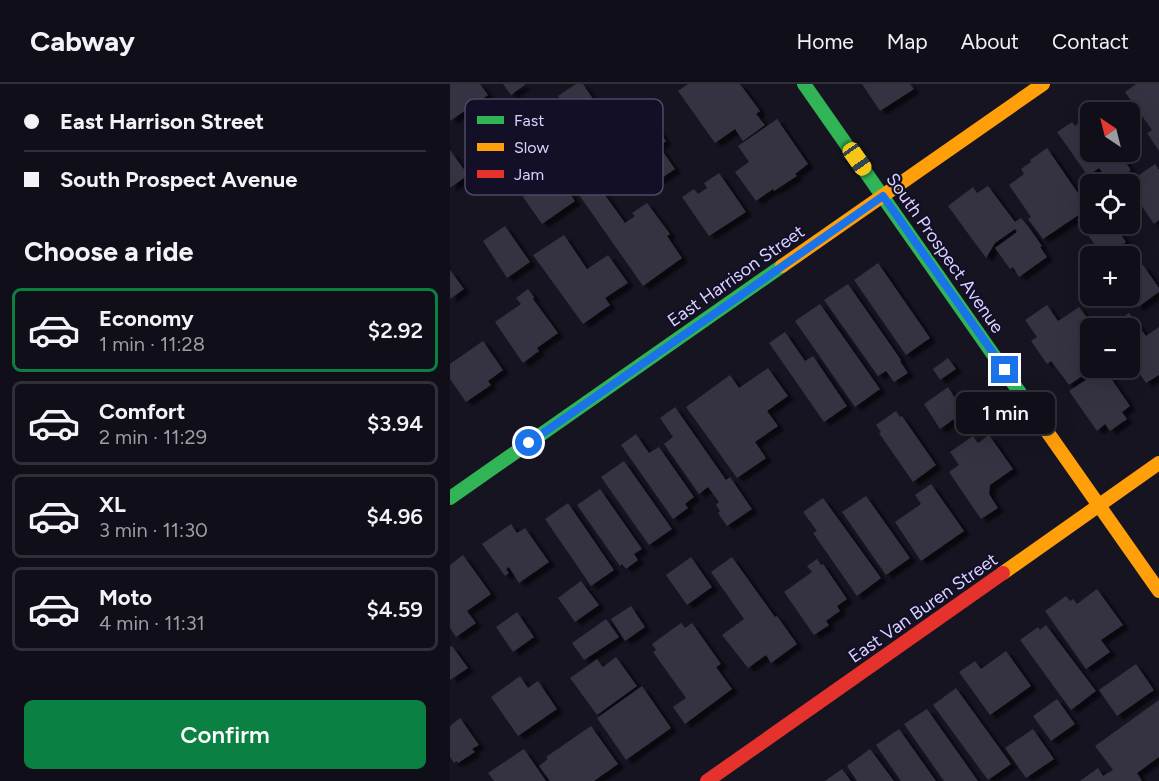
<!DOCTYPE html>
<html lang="en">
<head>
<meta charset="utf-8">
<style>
  :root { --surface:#100f19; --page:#191822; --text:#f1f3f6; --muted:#9c9ca2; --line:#302f38; --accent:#0b8043 }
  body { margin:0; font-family:Figtree,sans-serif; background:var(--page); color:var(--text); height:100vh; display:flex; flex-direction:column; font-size:22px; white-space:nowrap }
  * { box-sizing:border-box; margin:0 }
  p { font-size:20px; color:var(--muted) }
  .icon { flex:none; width:33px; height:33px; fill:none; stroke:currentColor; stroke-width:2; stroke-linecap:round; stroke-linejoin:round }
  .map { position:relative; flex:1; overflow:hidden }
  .drawer { display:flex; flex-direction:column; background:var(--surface); width:450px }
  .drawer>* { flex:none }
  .top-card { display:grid; align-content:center; height:132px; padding:0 24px; background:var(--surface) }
  .needle { width:39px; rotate:325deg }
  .controls { position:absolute; left:630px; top:18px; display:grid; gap:12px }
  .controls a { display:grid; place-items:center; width:60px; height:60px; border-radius:9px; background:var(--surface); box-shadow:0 6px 24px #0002,0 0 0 2px var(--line); font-size:30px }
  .end { position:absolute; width:27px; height:27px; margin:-14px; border:8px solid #1a73e8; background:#fff; box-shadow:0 0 0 3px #fff }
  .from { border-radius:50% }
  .bubble { position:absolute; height:42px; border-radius:9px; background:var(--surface); box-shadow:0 6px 24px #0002,0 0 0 2px var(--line); font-size:20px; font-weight:600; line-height:42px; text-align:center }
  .car { position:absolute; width:18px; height:36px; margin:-18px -9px; border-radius:8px; box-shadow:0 0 4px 2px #0007; background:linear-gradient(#f5c518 24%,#345 0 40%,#f5c518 0 76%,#345 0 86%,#f5c518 0) }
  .top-card b { display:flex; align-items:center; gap:21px; height:57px; font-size:22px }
  .top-card b+b { border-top:2px solid var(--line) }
  .top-card i { width:15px; height:15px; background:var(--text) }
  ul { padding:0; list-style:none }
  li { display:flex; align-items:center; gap:18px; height:84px; margin:0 12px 9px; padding:0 12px; border:3px solid var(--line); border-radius:9px }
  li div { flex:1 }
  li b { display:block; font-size:22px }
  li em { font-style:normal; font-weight:600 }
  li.current { border-color:var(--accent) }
  li>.icon { width:54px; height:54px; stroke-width:1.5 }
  h2 { padding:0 24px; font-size:27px; line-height:72px }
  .cta { display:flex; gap:12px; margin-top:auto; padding:12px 24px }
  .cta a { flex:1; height:69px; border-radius:9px; background:var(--accent); color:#fff; font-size:24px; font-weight:600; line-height:69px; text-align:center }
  header { display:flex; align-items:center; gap:36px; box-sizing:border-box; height:84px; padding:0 30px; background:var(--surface); border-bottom:2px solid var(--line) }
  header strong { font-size:28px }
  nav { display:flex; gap:33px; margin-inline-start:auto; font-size:21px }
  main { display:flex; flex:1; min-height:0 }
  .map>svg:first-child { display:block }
  .building { fill:#343243; filter:url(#shadow) }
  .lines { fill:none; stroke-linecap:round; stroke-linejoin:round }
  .fast { stroke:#30b455; stroke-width:14 }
  .slow { stroke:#ff9f0a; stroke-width:14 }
  .jam { stroke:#e5322d; stroke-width:14 }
  .route { stroke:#1a73e8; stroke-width:8 }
  .labels { text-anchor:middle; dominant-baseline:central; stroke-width:4.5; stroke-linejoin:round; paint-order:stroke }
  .street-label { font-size:18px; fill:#d9d4ff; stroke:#130f26 }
  .key { fill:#130f26; stroke:#4e4a67; stroke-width:1.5 }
  .key-label { font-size:16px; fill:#d9d4ff }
</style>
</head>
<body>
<header>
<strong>Cabway</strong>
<nav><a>Home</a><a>Map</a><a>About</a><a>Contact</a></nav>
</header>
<main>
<section class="drawer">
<div class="top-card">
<b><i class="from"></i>East Harrison Street</b>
<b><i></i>South Prospect Avenue</b>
</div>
<h2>Choose a ride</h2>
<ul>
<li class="current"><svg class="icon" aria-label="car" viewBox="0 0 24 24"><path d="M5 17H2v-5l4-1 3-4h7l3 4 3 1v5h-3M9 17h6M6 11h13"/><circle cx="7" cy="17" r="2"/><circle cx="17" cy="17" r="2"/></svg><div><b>Economy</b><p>1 min · 11:28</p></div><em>$2.92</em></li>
<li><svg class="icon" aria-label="car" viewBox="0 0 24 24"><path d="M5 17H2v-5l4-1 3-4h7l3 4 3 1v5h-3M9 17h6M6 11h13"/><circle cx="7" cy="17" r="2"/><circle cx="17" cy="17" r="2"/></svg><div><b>Comfort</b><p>2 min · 11:29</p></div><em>$3.94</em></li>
<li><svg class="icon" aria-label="car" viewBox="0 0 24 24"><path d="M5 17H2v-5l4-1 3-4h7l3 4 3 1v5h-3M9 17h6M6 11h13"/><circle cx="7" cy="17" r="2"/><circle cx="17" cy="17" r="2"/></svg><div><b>XL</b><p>3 min · 11:30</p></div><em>$4.96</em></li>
<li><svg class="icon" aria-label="car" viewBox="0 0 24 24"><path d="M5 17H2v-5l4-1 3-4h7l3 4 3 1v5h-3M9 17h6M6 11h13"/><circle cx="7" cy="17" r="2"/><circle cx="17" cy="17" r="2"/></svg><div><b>Moto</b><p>4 min · 11:31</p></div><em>$4.59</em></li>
</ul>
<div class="cta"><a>Confirm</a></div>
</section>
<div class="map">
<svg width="709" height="697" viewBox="0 0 709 697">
  <defs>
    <filter id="shadow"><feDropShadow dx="6" dy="4" stdDeviation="1.5" flood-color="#0009"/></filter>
  </defs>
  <rect width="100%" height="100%" fill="#161421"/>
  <g class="building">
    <path d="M0,0H30L38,11L0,37Z"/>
    <path d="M53,0H76L61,11Z"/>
    <path d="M126,0H133L165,48L141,64L108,12Z"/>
    <path d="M238,0H290L310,27L306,30L315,41L293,57L285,45L265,59L228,7Z"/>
    <path d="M412,0H460L464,5L430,27Z"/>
    <path d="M686,0H709V67L697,49L702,46L675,8Z"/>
    <path d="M198,32L216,57L209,62L225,85L203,100L169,53Z"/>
    <path d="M639,32L640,68H672L669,69L681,86L661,100L649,84L638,92L607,48L622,38L625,42Z"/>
    <path d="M327,35L358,80L345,90L347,92L324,107L323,105L306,117L285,88L299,78L288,62Z"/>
    <path d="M597,64L634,118L628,122L633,128L593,155L578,135L581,133L559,101L574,90L571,85L581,78L580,76Z"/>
    <path d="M0,66L18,91L0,104Z"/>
    <path d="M705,80L709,86V136L704,140L680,105V100H676Z"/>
    <path d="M137,86L175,139L185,132L182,129L197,119L220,150L217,152L232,174L193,202L120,98Z"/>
    <path d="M269,89L296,128L259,152L232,113L244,105L248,110L257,104L254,99Z"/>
    <path d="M106,90L125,117L92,140L73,113Z"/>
    <path d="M538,102L565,138L571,134L578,142L592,162L590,163L597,173L569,193L563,183L560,185L545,164L567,148L565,145L545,159L536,174L498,122L523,103L527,109Z"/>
    <path d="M640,126V140H663L676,158L656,172H653L627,136Z"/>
    <path d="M55,142L80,178L57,194L33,157Z"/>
    <path d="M114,151L137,185L158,171L178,199L155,214L160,221L133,240L83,171Z"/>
    <path d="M428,179L480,254L456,271L404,196Z"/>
    <path d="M693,181L709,204V208L688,223L680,211V191Z"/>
    <path d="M0,186L14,205L0,215Z"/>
    <path d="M398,200L451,276L450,277L458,289L444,298L436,287L428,292L374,216Z"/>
    <path d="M78,205L84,213L83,215L108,249L87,264L89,267L73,279L45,238L71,220L66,214Z"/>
    <path d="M370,220L430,305L405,323L345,237Z"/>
    <path d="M597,221L608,237L629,223L645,244H640V284H644L619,301L601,277L597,280L581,257L587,253L575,236Z"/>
    <path d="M679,229L696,252L709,243V291L696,299L680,275V244H657Z"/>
    <path d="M335,248L355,277L363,272L397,322L374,338L319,259Z"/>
    <path d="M33,257L53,286L38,297L41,301L16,318L0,295V280Z"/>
    <path d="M498,274L506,285L490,296L483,285Z"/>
    <path d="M318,284L338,312L317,327L328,342L305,358L316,374L287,394L236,323L280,291L289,304Z"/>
    <path d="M654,284L680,322L672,328L677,335L660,347L655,340L647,347L619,307Z"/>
    <path d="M498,303L514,328L490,345L474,320Z"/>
    <path d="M225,323L276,396L280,393L302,425L277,442L268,429L270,427L266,421L269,418L258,403L249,410L214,360L223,353L210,334Z"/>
    <path d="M446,327L450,333L452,332L486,381L463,398L429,349L431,348L426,341Z"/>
    <path d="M186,350L199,369L209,363L244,413L235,420L238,424L223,435L171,361Z"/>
    <path d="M539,351L563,385L540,401L539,410L548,424L531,435L499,388L509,381L500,368L523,352L528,359Z"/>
    <path d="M174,377L222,445L199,461L151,393Z"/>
    <path d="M481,400L514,447L471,477L445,438L471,420L465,411Z"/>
    <path d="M150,405L192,465L184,470L188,476L176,485L172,480L170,482L127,421Z"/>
    <path d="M416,412L460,474L436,491L392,428Z"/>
    <path d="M373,414L431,494L407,512L363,449L367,447L353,428Z"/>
    <path d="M118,419L164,486L141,502L95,435Z"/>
    <path d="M61,440L67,449L75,444L99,478L69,499L59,483L56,485L59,489L55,492L32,460Z"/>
    <path d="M13,471L41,510L17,527L26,539L6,553L0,544V481Z"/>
    <path d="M241,473L262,503L237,521L216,491Z"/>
    <path d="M282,473L325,533L327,532L347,560L321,579L316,571L298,584L272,551L294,535L261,488Z"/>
    <path d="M367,475L371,481L373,480L397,515L387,522L390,527L376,537L379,541L364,551L334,508L362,488L357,482Z"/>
    <path d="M131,497L149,521L125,538L108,514Z"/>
    <path d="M647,505L673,541L651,556L660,568L636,585L595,527L616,512L620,517L623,515L627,520Z"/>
    <path d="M181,522L195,543L175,557L161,535Z"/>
    <path d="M67,528L84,553L63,568L46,543Z"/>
    <path d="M156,535L169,553L134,576L122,559Z"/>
    <path d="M231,539L235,544L242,539L271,580L266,583L282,605L235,640L223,623L236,614L203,568L206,566L202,560Z"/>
    <path d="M596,541L646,607L621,626L570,556L588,543L590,546Z"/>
    <path d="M2,562L18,584L0,596V563Z"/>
    <path d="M556,567L581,602L540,631L509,588L525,577L531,585Z"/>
    <path d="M166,573L187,602L147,631L120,594L147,575L153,583Z"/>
    <path d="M686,580L704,606L667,632L649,606Z"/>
    <path d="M70,592L78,604L88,597L107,625L68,652L41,613Z"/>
    <path d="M192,602L221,644L176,676L147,634Z"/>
    <path d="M506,604L561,680L538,696L483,621Z"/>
    <path d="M607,615L625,640L601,657L583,632Z"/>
    <path d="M709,616V673L687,689L692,697H630L648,684L653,692L663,686L645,662Z"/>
    <path d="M477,625L528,697H494L454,640Z"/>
    <path d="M10,634L29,661L22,665L25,668L8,679L7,677L4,679L0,673V642Z"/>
    <path d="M141,642L168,680L144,697H100L89,682L98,675L96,673Z"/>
    <path d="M449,645L486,697H451L426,661Z"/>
    <path d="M583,645L604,675L576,694L555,664Z"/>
    <path d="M74,665L96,697H44L38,689Z"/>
    <path d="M420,665L444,697H407L397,682Z"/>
    <path d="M392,685L401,697H375Z"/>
  </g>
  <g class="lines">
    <g class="fast">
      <path d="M354,0L596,346"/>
      <path d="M0,414L332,182"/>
    </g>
    <g class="slow">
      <path d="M332,182L593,0"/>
      <path d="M596,346L709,507"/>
      <path d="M553,489L709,379"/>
    </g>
    <path class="jam" d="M257,697L553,489"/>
  </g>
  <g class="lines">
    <path class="route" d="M79,359L433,112L555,286"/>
  </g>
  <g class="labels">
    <g class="street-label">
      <text transform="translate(495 169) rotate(55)">South Prospect Avenue</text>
      <text transform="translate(286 192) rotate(-35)">East Harrison Street</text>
      <text transform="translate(473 524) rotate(-35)">East Van Buren Street</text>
    </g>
  </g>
  <rect x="15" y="15" width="198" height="96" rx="9" class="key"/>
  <rect x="27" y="32" width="27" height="8" fill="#30b455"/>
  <rect x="27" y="59" width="27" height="8" fill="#ff9f0a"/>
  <rect x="27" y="86" width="27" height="8" fill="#e5322d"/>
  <g class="key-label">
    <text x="64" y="42">Fast</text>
    <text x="64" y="69">Slow</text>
    <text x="64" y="96">Jam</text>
  </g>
</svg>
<div class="controls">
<a><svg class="needle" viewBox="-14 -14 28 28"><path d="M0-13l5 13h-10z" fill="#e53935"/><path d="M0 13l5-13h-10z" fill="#9c9ca2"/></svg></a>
<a><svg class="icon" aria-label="locate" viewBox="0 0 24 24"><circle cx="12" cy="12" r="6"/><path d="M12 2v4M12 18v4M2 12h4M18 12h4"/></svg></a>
<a>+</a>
<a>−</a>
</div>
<i class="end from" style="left:79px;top:359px"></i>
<i class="end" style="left:555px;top:286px"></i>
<div class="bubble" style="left:506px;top:308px;width:99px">1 min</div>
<i class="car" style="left:407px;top:75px;rotate:145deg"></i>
</div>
</main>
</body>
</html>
